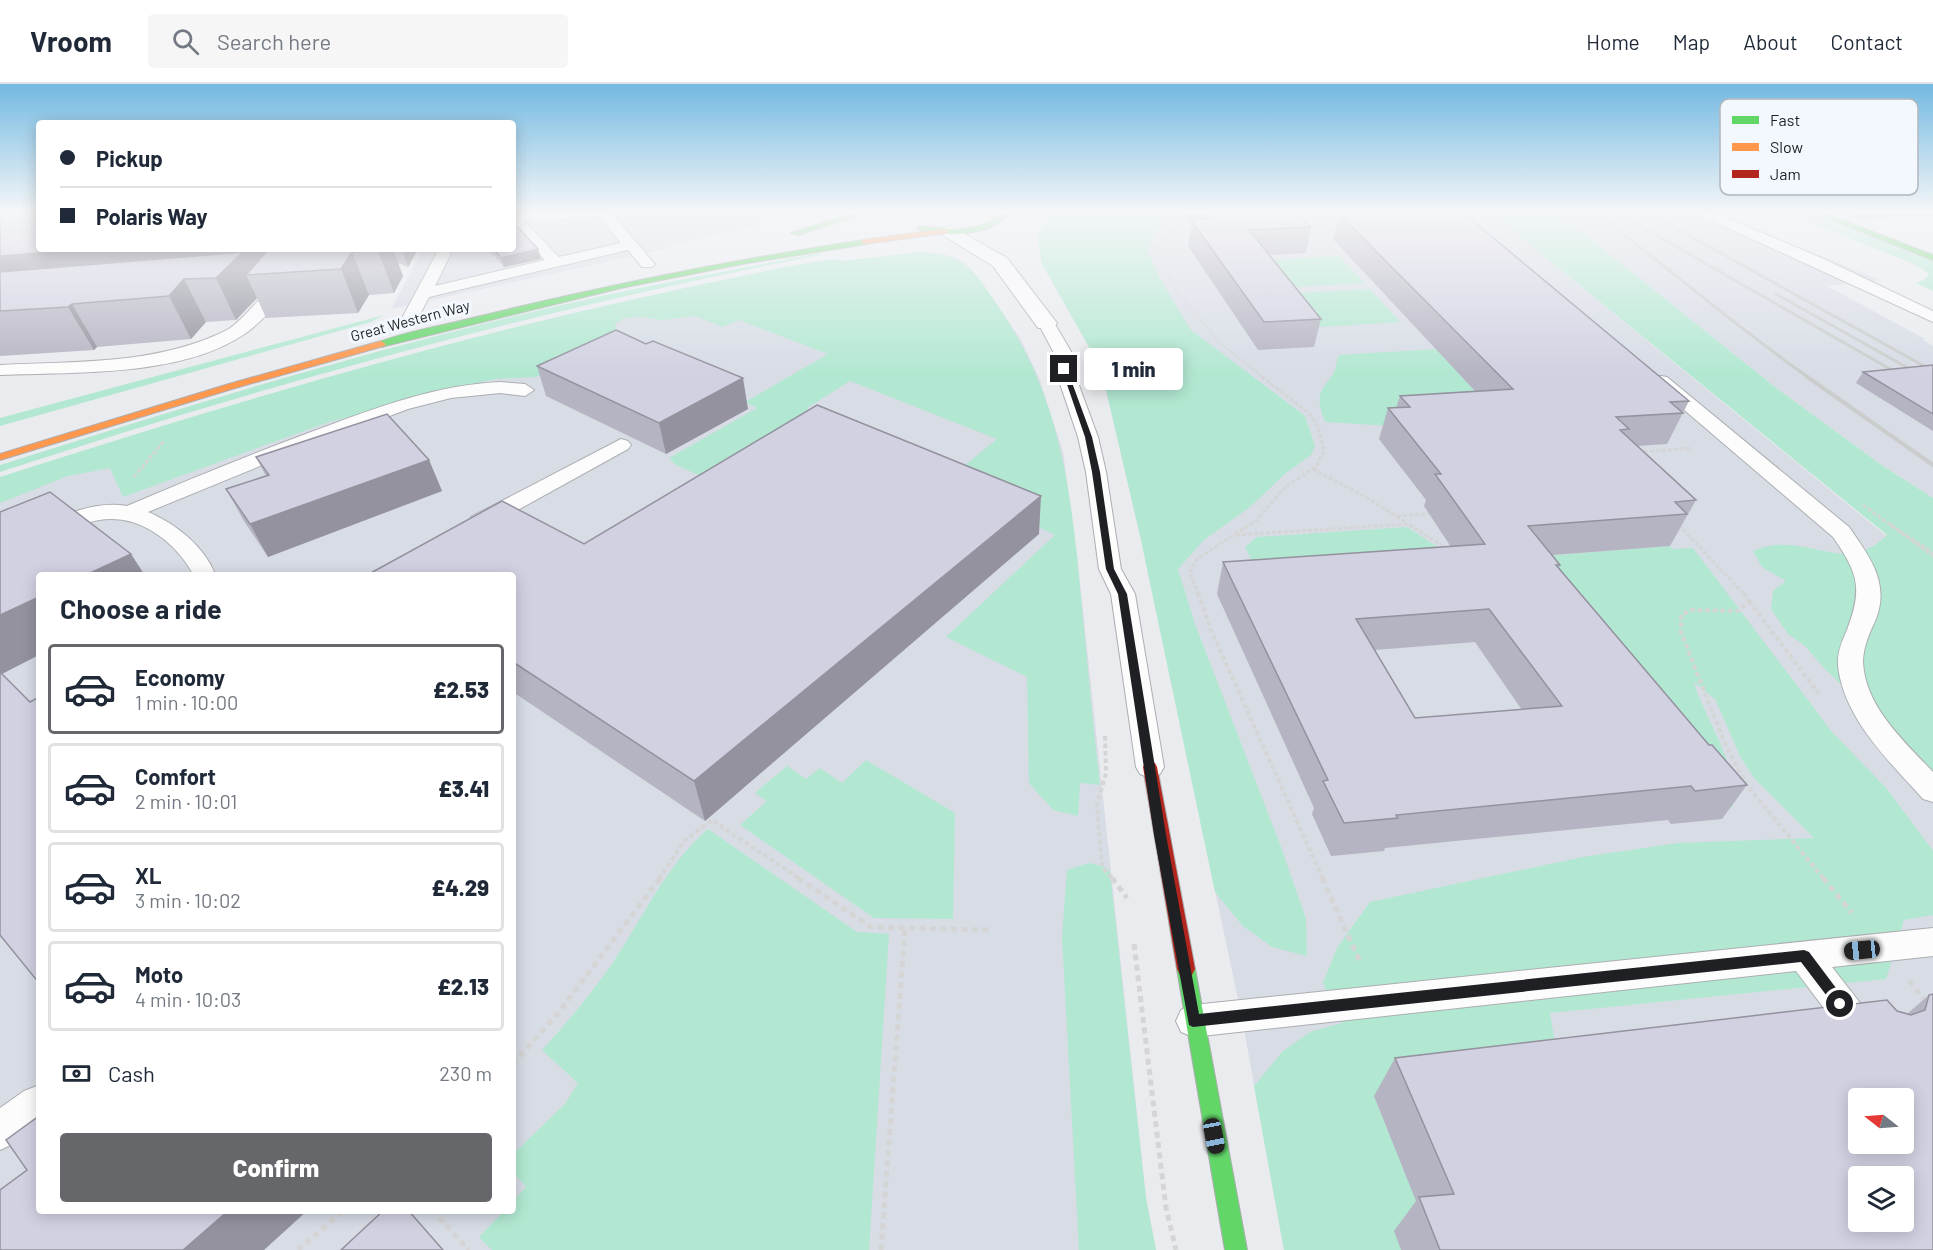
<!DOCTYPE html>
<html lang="en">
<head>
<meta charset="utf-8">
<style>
  :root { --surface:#fff; --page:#f6f6f7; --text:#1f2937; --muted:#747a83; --line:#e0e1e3; --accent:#66676a }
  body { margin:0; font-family:Barlow,sans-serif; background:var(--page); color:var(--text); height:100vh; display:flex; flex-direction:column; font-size:22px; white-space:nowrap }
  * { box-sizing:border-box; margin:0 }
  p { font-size:20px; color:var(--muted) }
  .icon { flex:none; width:33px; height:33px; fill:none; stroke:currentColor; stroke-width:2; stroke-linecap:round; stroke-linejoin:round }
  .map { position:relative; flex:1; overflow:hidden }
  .sheet { position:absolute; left:36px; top:488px; width:480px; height:642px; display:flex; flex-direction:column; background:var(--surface); border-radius:6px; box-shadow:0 3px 15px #0003 }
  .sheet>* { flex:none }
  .banner { position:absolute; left:36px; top:36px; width:480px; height:132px; border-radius:6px; box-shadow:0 3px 15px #0003; display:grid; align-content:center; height:132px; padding:0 24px; background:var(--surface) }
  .needle { width:39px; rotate:287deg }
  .tools { position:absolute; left:1848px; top:1004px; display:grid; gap:12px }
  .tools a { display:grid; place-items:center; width:66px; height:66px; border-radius:6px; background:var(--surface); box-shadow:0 3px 15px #0003; font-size:30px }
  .end { position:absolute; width:27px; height:27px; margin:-14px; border:8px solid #1f2023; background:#fff; box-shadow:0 0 0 3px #fff }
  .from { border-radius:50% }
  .bubble { position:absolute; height:42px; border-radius:6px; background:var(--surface); box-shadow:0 3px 15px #0003; font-size:20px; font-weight:800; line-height:42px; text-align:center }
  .car { position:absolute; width:18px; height:36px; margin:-18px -9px; border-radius:8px; box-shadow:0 0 4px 2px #0007; background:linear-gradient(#222 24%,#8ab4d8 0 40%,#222 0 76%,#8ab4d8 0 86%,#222 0) }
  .banner b { display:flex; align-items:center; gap:21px; height:57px; font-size:22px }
  .banner b+b { border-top:2px solid var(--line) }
  .banner i { width:15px; height:15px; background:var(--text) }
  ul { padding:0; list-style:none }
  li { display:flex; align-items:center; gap:18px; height:90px; margin:0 12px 9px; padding:0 12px; border:3px solid var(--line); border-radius:6px }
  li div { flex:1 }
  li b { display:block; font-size:22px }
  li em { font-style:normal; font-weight:800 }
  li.selected { border-color:var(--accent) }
  li>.icon { width:54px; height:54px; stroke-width:1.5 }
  h2 { padding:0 24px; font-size:27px; line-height:72px }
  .pay { display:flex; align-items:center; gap:15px; height:66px; padding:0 24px; font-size:22px }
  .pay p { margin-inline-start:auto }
  .action { display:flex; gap:12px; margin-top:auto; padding:12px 24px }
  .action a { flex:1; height:69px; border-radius:6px; background:var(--accent); color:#fff; font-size:24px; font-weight:800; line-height:69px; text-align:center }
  header { display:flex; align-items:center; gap:36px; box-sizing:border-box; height:84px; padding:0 30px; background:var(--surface); border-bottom:2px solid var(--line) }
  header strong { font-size:28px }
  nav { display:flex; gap:33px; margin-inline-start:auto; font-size:21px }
  .search { width:420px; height:54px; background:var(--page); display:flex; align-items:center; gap:15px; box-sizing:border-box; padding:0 21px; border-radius:6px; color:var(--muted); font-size:22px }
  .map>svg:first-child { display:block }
  .built { fill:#d7dce5; fill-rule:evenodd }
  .green { fill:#b2e8d1 }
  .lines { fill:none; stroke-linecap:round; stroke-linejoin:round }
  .lane-casing { stroke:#acaeb1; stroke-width:2 }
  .street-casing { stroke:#acaeb1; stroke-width:2 }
  .fast-casing { stroke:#acaeb1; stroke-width:2 }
  .slow-casing { stroke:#acaeb1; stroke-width:2 }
  .jam-casing { stroke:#acaeb1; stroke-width:2 }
  .path-far3 { stroke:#d5d5d6; stroke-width:2; stroke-dasharray:3 1.5; stroke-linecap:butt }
  .path-far2 { stroke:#d5d5d6; stroke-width:3; stroke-dasharray:4 2; stroke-linecap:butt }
  .path-far1 { stroke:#d5d5d6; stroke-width:4; stroke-dasharray:4.5 3; stroke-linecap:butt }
  .path { stroke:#d5d5d6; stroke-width:5; stroke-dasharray:6 4.5; stroke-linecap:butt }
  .lane { fill:#fcfcfd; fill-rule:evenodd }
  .street { fill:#fcfcfd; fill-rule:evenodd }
  .fast { fill:#63d668; fill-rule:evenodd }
  .slow { fill:#ff974d; fill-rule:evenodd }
  .jam { fill:#b3261e; fill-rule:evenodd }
  .rail-far1 { stroke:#cbcccc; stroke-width:3 }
  .rail { stroke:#cbcccc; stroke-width:4 }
  .wall { fill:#b5b4c2; fill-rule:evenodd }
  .shaded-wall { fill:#93929e }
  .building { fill:#d2d1e2; stroke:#93929e; stroke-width:1.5; fill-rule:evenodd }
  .route { fill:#1f2023 }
  .labels { text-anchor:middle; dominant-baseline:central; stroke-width:6; stroke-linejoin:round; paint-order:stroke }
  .far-street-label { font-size:15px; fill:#1f2023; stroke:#f3f8ff }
  .key { fill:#f3f8ff; stroke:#b3b7bd; stroke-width:1.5 }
  .key-label { font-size:16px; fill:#1f2023 }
</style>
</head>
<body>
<header>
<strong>Vroom</strong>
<div class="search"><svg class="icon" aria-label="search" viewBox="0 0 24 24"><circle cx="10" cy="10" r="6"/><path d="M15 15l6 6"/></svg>Search here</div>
<nav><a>Home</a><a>Map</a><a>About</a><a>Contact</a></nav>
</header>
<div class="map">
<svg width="1933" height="1166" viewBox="0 0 1933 1166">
  <rect width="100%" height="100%" fill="#e9ebef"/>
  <g class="built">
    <path d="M513,126H785L779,132L757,142L682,158L657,167L391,225L423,165H513Z"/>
    <path d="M1053,126H1487L1933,490V1166H1284L1242,934L1141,456L1101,284L1042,180L1037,152ZM1858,1014H1904V1059H1858ZM1858,1092H1904V1137H1858Z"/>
    <path d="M1554,126H1708L1880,196L1827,202L1925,255H1922L1933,262V414L1883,382L1775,303Z"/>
    <path d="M922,168L945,170L959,175L971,184L1020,254L1039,294L1063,368L1077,471L1146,1114L1156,1166H0V395L815,181ZM39,490H513V1126H39Z"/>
  </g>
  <g class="green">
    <path d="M1053,126H1160L1157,131L1163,140L1154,151L1148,167L1159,193L1190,245L1305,332L1315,362L1311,371L1286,389L1250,423L1204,456L1178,485L1195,540L1281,763L1306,835L1307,872L1272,863L1243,842L1215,808L1141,456L1101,284L1042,180L1037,152Z"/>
    <path d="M1487,126H1554L1775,303L1883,382L1933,414V698L1883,641L1825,585L1805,562L1788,550L1771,525L1773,507L1786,497L1762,483L1753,467C1805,444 1843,495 1887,451Z"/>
    <path d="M1779,126H1801L1933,177V207L1916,199L1924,196L1929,190L1916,181Z"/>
    <path d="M922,168C968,172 974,187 998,222C1063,316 1072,415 1082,525C1088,584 1093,642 1100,701L1080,699L1078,732L1053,726L1029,699L1027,593L946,553L1055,451L956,403L959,386L997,355L850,297L807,324L947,382L733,406L676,381L669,374L757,324L745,318L828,270L739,236L722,243L696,232L661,236L642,233L624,234L615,240L619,254L562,284L535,293L497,295L432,307L395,321L329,338L123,413L110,384L68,392L0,419V393C270,306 545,227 824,176L838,175L841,177Z"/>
    <path d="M819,169L821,171C542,224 270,300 0,388V381C191,321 383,261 579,217C659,199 739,185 819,169Z"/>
    <path d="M1339,172L1365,199L1275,204L1254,177Z"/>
    <path d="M1370,205L1400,238L1305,244L1279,210Z"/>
    <path d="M384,231L371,238L0,342V334Z"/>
    <path d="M1436,265L1501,335L1391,342L1326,338C1307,299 1337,303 1337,274H1340L1338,271Z"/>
    <path d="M1407,443L1453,473L1267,509L1245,463L1257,453Z"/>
    <path d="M1670,462L1672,465L1693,464L1832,648L1887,705L1933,767V831L1904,836L1886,895L1550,929L1560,989L1374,1012L1427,1144L1401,1166H1284L1254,1002L1282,968L1310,948L1342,939L1323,899L1337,864L1370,818L1583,773L1678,759L1814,754L1754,694L1740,672L1715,615L1694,598C1702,630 1745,692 1732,723L1718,730L1496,476Z"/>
    <path d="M866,676L955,729L953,835L874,834L740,741L767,717L755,709L787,682L806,695L820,684L842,699Z"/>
    <path d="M708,745L857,848L889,850L869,1166H492L479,1153L504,1127L513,1126V1117L526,1103L513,1088V1070L565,1020L578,999L542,966C567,939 591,910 612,880C643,834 666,781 708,745Z"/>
    <path d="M1089,779L1105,783L1110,788L1146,1114L1156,1166H1079L1062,853L1067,786Z"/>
  </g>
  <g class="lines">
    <defs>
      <g id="lane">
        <path d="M609,126L652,177L655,180L652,183H642L628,166L429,213L415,240H403L401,236L439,165H453L435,202L545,176L513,141V129ZM600,133L621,159L559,173L524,137Z"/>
        <path d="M1689,126H1708L1824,175L1933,227V238Z"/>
        <path d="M282,195L290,200C277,219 263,238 243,251C180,293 74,288 0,291V281C75,277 156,281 225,247C245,237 270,198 282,195Z"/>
        <path d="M1046,234L1052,235L1073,271V285L1098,353L1106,388L1121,485L1135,510L1164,683L1160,690L1150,694L1140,690L1136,683L1111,510L1099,485L1086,388L1078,353L1055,285V271L1038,239Z"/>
        <path d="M1661,292L1667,293L1849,443C1869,472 1890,498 1876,535C1870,548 1863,563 1863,578C1865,623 1905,658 1933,688V718L1923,715C1889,677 1843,634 1838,581C1837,569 1842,557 1847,546C1863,504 1858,489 1833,453L1655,301L1652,297L1655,293Z"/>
        <path d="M500,298L525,300L534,306L525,312L500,309L451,314L408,325L287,371L148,428C176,440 204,462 215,490H193C183,472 170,458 152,447C94,412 54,463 0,477V462C37,445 84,414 127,422C190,395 254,369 319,345C378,323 436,301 500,298Z"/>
        <path d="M621,355L628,357L631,361L628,365L487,443H471L468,438L471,433Z"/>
        <path d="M1933,844V872L1832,883L1874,937L1879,948L1874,959L1862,964L1850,959L1796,887L1193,953L1181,948L1176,937L1181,926L1193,921Z"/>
        <path d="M37,1002L39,1041L13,1060L0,1066V1024L24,1007Z"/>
      </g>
      <path id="street" d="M951,142L1007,174L1057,239L1054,244H1038L993,182L944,152L942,148L944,144Z"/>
      <g id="fast">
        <path d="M864,126H876L798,151L791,149Z"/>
        <path d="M1004,126H1012C1006,132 1001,138 994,142C976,151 933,153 917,144L921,142C951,146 982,150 1004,126Z"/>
        <path d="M1806,126H1816L1933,171V176Z"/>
        <path d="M864,156H867V160L742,180L621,204L381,263L376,260C389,251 449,240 468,235C599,203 731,176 864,156Z"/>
        <path d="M1186,877L1192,879L1195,885L1247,1166H1225L1177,885L1180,879Z"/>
      </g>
      <g id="slow">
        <path d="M944,145L948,147L947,149L864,160L860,158L864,156Z"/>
        <path d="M381,257L386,260L384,262L235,304L0,376V370L229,300Z"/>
      </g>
      <path id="jam" d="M1150,677L1155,679L1157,683L1195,885L1192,891L1186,893L1180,891L1177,885L1143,683L1145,679Z"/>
    </defs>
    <use href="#lane" class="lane-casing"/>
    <use href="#street" class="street-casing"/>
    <use href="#fast" class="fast-casing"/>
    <use href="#slow" class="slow-casing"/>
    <use href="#jam" class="jam-casing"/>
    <path class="path-far3" d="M1174,146L1161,158L1158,168L1177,208L1221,260L1263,293"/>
    <g class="path-far2">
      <path d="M1638,368L1691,364"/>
      <path d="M1313,385L1366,413L1407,439"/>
      <path d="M134,393L164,357"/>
      <path d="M1863,421L1933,472"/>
      <path d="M1397,432L1429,430"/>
      <path d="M1679,441L1745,511"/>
      <path d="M1891,441L1933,469"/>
      <path d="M1236,451L1408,440L1448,465"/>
      <path d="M1198,511L1190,488L1197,475L1257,436L1285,403L1316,383L1324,367L1318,342L1310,330L1261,292"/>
    </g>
    <g class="path-far1">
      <path d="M1198,509L1211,546L1323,795"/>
      <path d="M1744,509L1749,517L1738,527L1691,526L1681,531V548L1725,660L1746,700L1824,795"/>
      <path d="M1749,517L1819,610"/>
      <path d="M1105,652L1106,689L1097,720L1102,783L1113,795"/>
      <path d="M659,795L684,757L712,736L800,795"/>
    </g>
    <g class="path">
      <path d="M798,794L871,843L991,846"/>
      <path d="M1112,794L1127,814"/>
      <path d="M1322,794L1361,880"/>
      <path d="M1823,794L1852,829"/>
      <path d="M1134,860L1166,1124L1176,1166"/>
      <path d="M1909,897L1933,926"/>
      <path d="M513,980L559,928L660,794"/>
      <path d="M432,1126L469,1166"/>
      <path d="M298,1166L344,1126"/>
      <path d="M881,1166L905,844"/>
    </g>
    <use href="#lane" class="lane"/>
    <use href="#street" class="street"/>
    <use href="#fast" class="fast"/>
    <use href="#slow" class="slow"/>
    <use href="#jam" class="jam"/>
    <g class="rail-far1">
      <path d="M1591,126C1665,180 1733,241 1808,293"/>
      <path d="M1612,126L1904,293"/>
      <path d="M1643,126L1933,287"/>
      <path d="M1776,210L1924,293"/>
    </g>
    <g class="rail">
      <path d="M1806,292L1933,381"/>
      <path d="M1901,292L1933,310"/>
      <path d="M1922,292L1933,298"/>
    </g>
  </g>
  <g class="wall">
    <path d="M0,126L39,165H418L408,183L401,180H398L403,192L394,209L369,211L358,229L266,234L257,214L236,236L206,238L191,255L97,263L94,266L0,272Z"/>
    <path d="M1179,126H1295L1311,143L1306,169L1269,171L1321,235L1314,263L1258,266L1188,162L1191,141Z"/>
    <path d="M1837,126H1933V132L1860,135Z"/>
    <path d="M1339,130L1689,317L1667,360L1637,362L1696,416L1670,462L1553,471L1560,481L1559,484L1709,661L1747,701L1722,735L1671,740L1668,736L1385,764L1384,767L1331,772L1312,730L1314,724L1217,510L1223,478L1451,463L1424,422L1426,416L1379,355L1388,324H1396L1400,312L1475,307L1333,155ZM1475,558L1522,626L1415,634L1375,566Z"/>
    <path d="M488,165H538L541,175L504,183Z"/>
    <path d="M1933,281V347L1856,299L1863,288Z"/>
    <path d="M537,282L748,325L666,370L546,312Z"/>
    <path d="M256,373L429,376L442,407L268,473L244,437L226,405L266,392Z"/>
    <path d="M1039,450L705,737L513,608V490L584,460Z"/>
    <path d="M1929,911L1933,1166H1401L1394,1147L1416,1117L1374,1012L1395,974L1897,927L1907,930Z"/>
  </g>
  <g class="shaded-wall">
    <path d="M88,165H317L246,191L257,214L236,236L216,194L184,195L206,238L191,255L169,212L0,216V172Z"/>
    <path d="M379,165H393L403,192L394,209L378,167Z"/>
    <path d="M402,165H418L408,183Z"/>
    <path d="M538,165L541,175L504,183L501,174Z"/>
    <path d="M352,168L369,211L358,229L341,185Z"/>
    <path d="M72,220L97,263L94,266L68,223Z"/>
    <path d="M743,294L748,325L666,370L659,339Z"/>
    <path d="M429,376L442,407L268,473L250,440Z"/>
    <path d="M1041,412L1039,450L705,737L694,697Z"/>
    <path d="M131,470L144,490H88Z"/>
    <path d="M39,513V571L0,591V531Z"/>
    <path d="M229,1126H308L264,1166H183Z"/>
  </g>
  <g class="building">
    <path d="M6,126H39V165H88L0,172V129Z"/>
    <path d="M1202,126H1295L1311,143L1249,146L1321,235L1264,238L1191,136L1209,135Z"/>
    <path d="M1461,127L1689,317L1670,318L1683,329L1616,333L1629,345L1620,346L1696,416L1675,418L1687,430L1528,442L1560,481H1556L1709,661H1712L1747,701L1695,707L1691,702L1396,731L1398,734L1344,739L1323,697L1328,696L1223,478L1485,460L1435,390H1441L1388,324L1410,323L1400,312L1513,305L1339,130ZM1489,525L1562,622L1415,634L1356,535Z"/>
    <path d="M514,139L538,165L501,174L494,165H513V140Z"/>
    <path d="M269,165H379L378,167L352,168L341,185L246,191Z"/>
    <path d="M243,168L216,194L184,195L169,212L72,220L68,223L0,227V188Z"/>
    <path d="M616,246L646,260L653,257L743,294L659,339L537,282Z"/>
    <path d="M1933,281V330L1863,288Z"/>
    <path d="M817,321L1041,412L694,697L513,578V490H369L502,417L584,460Z"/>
    <path d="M387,330L429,376L250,440L226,405L269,391L256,373Z"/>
    <path d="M50,408L131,470L88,490H39V513L0,531V428Z"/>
    <path d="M0,588L30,618L39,613V899L0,851Z"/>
    <path d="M1933,910V1166H1440L1419,1113L1454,1110L1395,974L1887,916L1897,927L1911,931L1925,926L1929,911ZM1858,1014H1904V1059H1858ZM1858,1092H1904V1137H1858Z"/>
    <path d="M39,1032V1126H229L183,1166H0V1106L27,1086L6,1056Z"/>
    <path d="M384,1126H408L443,1166H341Z"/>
  </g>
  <linearGradient id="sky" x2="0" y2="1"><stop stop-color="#73b9e1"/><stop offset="0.44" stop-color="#f5f6f8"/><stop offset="1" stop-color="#f5f6f8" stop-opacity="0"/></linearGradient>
  <rect width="1933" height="289" fill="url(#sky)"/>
  <path class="route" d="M1061,283L1067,285L1092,353L1100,388L1114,485L1127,510L1166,751L1199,930L1804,866L1809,868L1845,916V924H1836L1801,878L1193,943L1189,941L1154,751L1118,510L1106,485L1092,388L1085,353Z"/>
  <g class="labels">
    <g class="far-street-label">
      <text transform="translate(410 236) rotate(-15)">Great Western Way</text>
    </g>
  </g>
  <rect x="1720" y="15" width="198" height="96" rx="9" class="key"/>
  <rect x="1732" y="32" width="27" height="8" fill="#63d668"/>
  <rect x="1732" y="59" width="27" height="8" fill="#ff974d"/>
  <rect x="1732" y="86" width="27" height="8" fill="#b3261e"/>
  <g class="key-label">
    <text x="1770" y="42">Fast</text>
    <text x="1770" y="69">Slow</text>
    <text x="1770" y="96">Jam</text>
  </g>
</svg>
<div class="tools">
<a><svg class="needle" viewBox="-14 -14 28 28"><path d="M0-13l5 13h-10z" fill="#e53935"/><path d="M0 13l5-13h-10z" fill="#747a83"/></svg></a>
<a><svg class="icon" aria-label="layers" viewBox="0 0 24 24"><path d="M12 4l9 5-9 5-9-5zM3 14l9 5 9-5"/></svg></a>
</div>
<i class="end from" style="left:1840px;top:920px"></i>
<i class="end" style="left:1064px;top:285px"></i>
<div class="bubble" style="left:1084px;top:264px;width:99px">1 min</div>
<i class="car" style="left:1862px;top:866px;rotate:264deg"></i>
<i class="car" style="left:1214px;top:1052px;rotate:169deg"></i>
<div class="banner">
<b><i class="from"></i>Pickup</b>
<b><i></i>Polaris Way</b>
</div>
<section class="sheet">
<h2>Choose a ride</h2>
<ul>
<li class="selected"><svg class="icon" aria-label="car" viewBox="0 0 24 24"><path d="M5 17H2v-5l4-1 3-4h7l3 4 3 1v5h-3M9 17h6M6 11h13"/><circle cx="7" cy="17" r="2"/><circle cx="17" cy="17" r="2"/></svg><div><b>Economy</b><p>1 min · 10:00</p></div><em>£2.53</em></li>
<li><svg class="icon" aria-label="car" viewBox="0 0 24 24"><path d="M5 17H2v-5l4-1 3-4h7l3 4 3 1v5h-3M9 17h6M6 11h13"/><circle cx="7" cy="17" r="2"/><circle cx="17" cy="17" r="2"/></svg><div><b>Comfort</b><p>2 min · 10:01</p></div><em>£3.41</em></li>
<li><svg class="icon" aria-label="car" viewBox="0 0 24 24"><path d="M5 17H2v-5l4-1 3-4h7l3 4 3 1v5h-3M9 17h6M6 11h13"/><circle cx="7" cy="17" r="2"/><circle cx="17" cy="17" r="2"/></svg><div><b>XL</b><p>3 min · 10:02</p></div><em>£4.29</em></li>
<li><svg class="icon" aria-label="car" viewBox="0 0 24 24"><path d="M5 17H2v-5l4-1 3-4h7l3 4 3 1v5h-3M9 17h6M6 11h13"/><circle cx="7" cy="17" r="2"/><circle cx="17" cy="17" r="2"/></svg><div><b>Moto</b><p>4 min · 10:03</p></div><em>£2.13</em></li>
</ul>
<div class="pay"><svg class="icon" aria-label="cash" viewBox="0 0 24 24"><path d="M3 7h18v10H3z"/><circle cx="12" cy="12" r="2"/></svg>Cash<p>230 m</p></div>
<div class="action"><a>Confirm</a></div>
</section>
</div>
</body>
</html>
